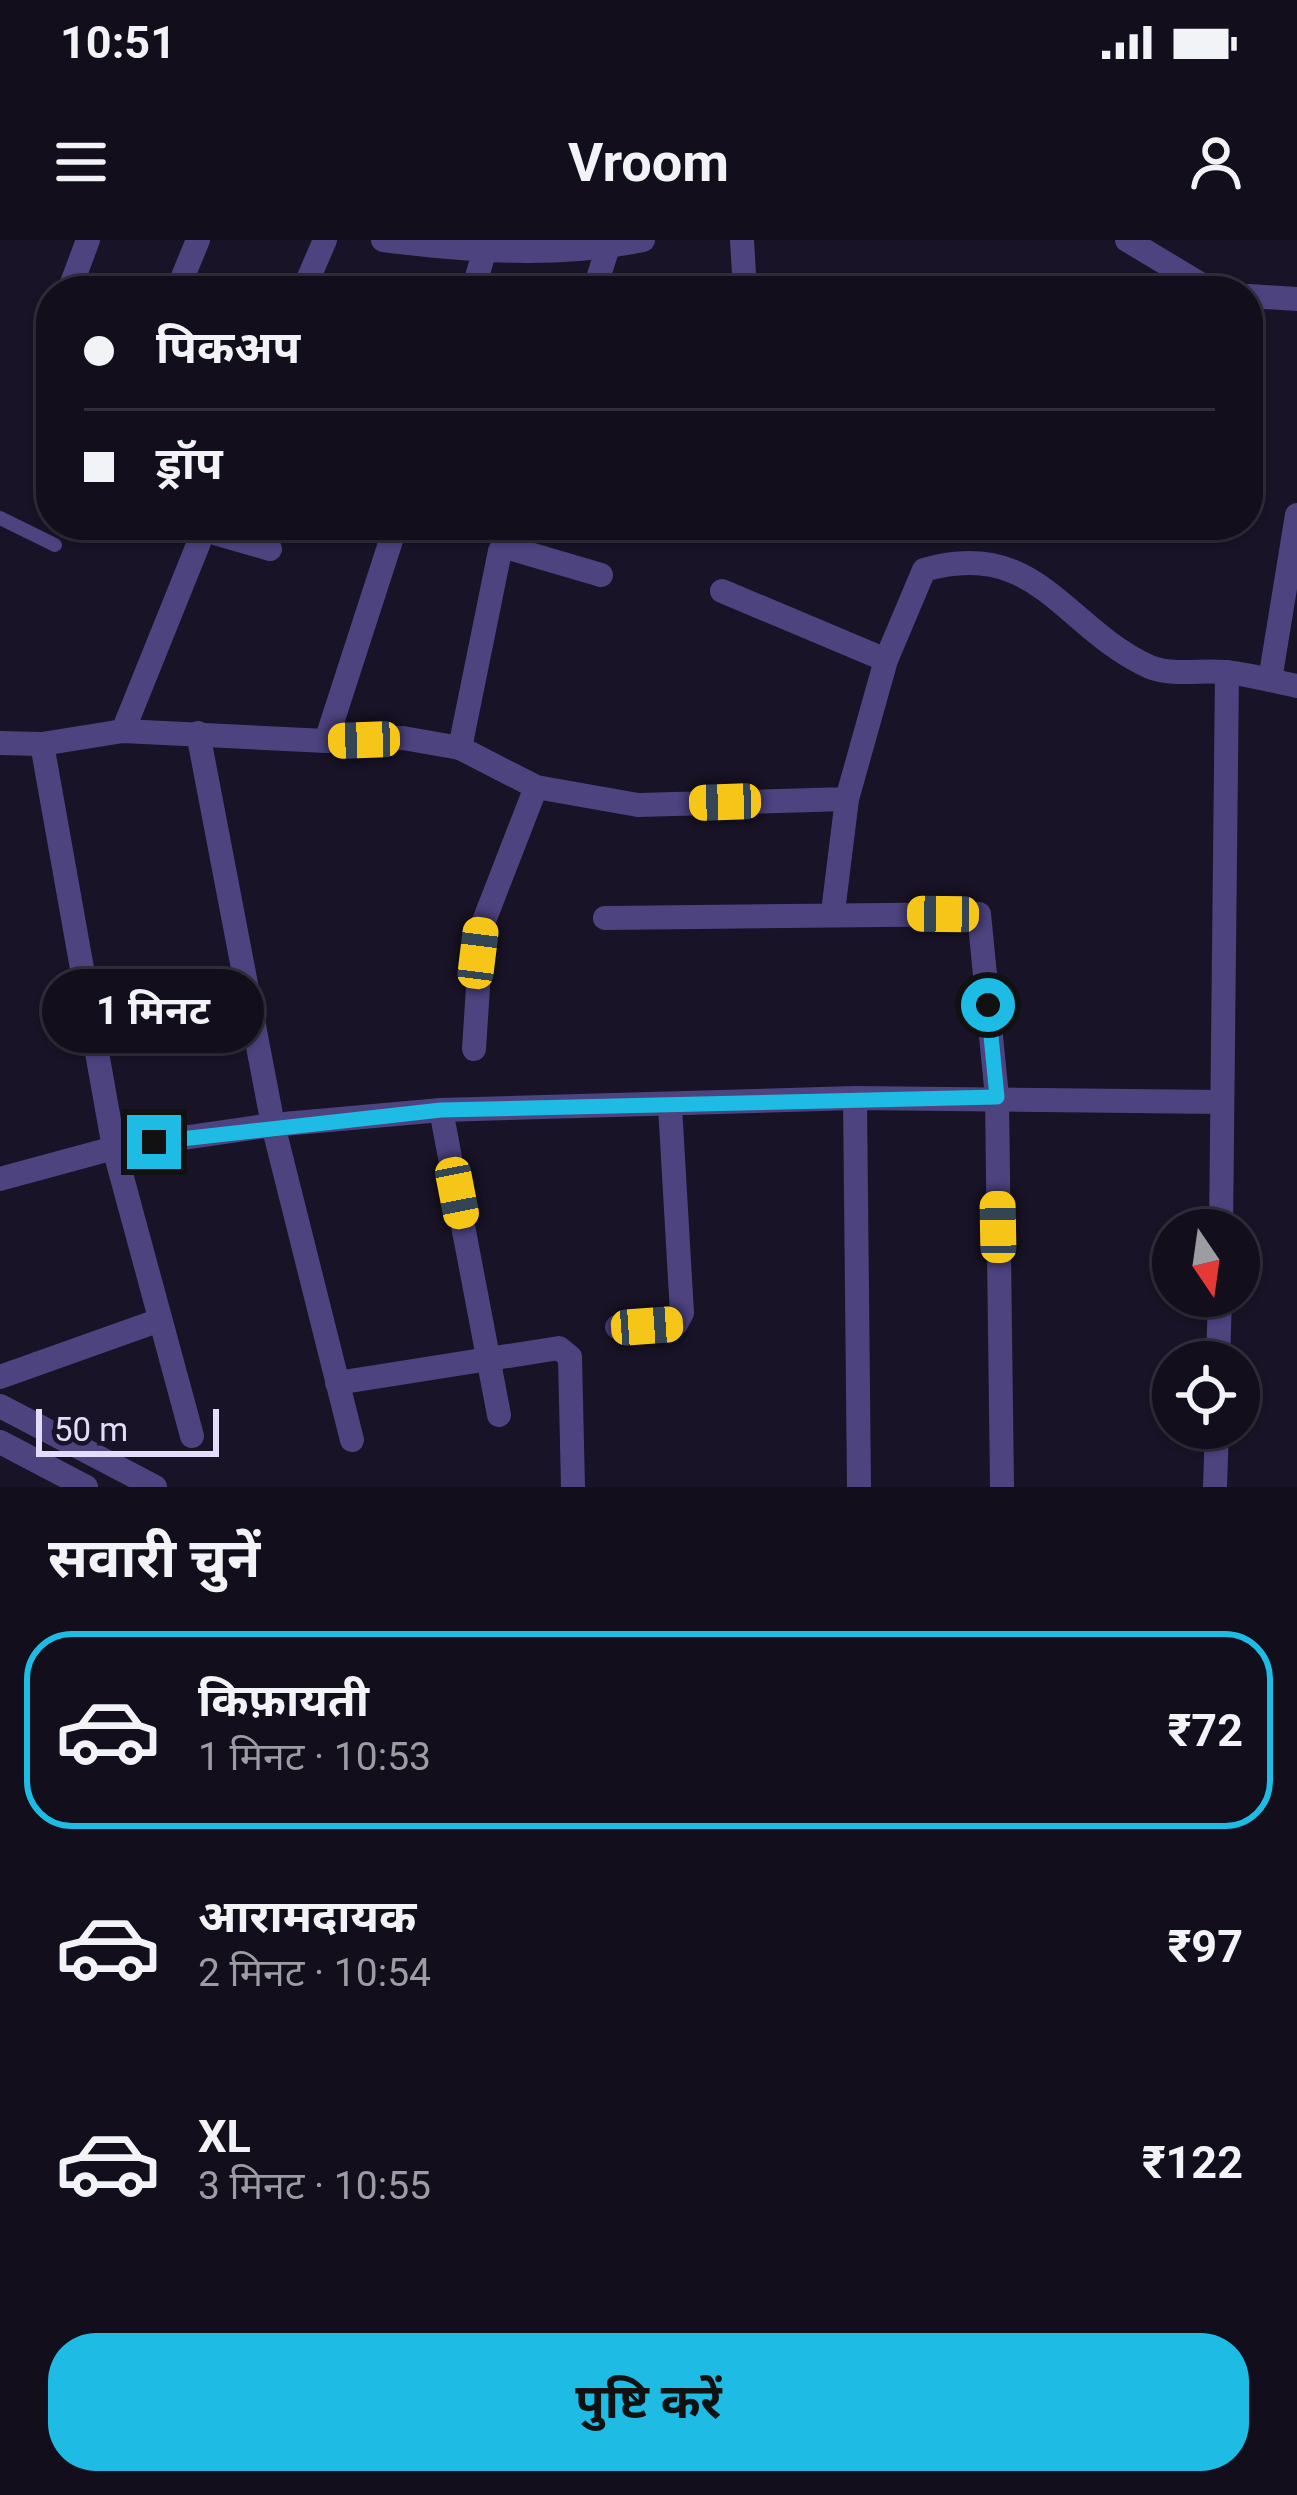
<!DOCTYPE html>
<html lang="hi">
<head>
<meta charset="utf-8">
<style>
  :root { --surface:#120e1c; --page:#1b1725; --text:#f1f3f6; --muted:#9c9ca3; --line:#312e3b; --accent:#1ebbe4 }
  body { margin:0; font-family:Roboto,"Noto Sans Devanagari",sans-serif; background:var(--page); color:var(--text); height:100vh; display:flex; flex-direction:column; font-size:45px; white-space:nowrap }
  * { box-sizing:border-box; margin:0 }
  p { font-size:39px; color:var(--muted) }
  .icon { flex:none; width:66px; height:66px; fill:none; stroke:currentColor; stroke-width:2; stroke-linecap:round; stroke-linejoin:round }
  .map { position:relative; height:1247px; overflow:hidden }
  .drawer { display:flex; flex-direction:column; background:var(--surface); flex:1 }
  .drawer>* { flex:none }
  .banner { position:absolute; left:36px; top:36px; width:1227px; height:264px; border-radius:48px; box-shadow:0 3px 9px #0004,0 0 0 3px var(--line); display:grid; align-content:center; height:264px; padding:0 48px; background:var(--surface) }
  .needle { width:78px; rotate:167deg }
  .buttons { position:absolute; left:1152px; top:969px; display:grid; gap:24px }
  .buttons a { display:grid; place-items:center; width:108px; height:108px; border-radius:50%; background:var(--surface); box-shadow:0 3px 9px #0004,0 0 0 3px var(--line); font-size:60px }
  .scale { position:absolute; left:36px; bottom:30px; width:183px; box-sizing:border-box; padding-left:12px; border:6px solid #e3dcfb; border-top:0; font-size:33px; line-height:42px; white-space:nowrap; color:#e3dcfb; -webkit-text-stroke:9px #181326; paint-order:stroke }
  .end { position:absolute; width:54px; height:54px; margin:-27px; border:15px solid #1ebbe4; background:#111; box-shadow:0 0 0 6px #111 }
  .from { border-radius:50% }
  .bubble { position:absolute; height:84px; border-radius:42px; background:var(--surface); box-shadow:0 3px 9px #0004,0 0 0 3px var(--line); font-size:39px; font-weight:700; line-height:84px; text-align:center }
  .car { position:absolute; width:36px; height:72px; margin:-36px -18px; border-radius:15px; box-shadow:0 0 9px 3px #0007; background:linear-gradient(#f5c518 24%,#345 0 40%,#f5c518 0 76%,#345 0 86%,#f5c518 0) }
  .banner b { display:flex; align-items:center; gap:42px; height:114px; font-size:45px }
  .banner b+b { border-top:3px solid var(--line) }
  .banner i { width:30px; height:30px; background:var(--text) }
  ul { padding:0; list-style:none }
  li { display:flex; align-items:center; gap:36px; height:198px; margin:0 24px 18px; padding:0 24px; border:6px solid transparent; border-radius:48px }
  li div { flex:1 }
  li b { display:block; font-size:45px }
  li em { font-style:normal; font-weight:700 }
  li.current { border-color:var(--accent) }
  li>.icon { width:108px; height:108px; stroke-width:1.5 }
  h2 { padding:0 48px; font-size:54px; line-height:144px }
  .action { display:flex; gap:24px; margin-top:auto; padding:24px 48px }
  .action a { flex:1; height:138px; border-radius:48px; background:var(--accent); color:#111; font-size:48px; font-weight:700; line-height:138px; text-align:center }
  .status { display:flex; justify-content:space-between; align-items:center; height:84px; padding:0 60px; background:var(--surface); direction:ltr }
  .status svg { height:33px; fill:currentColor }
  header { display:flex; justify-content:space-between; align-items:center; height:156px; padding:0 48px; background:var(--surface); font-size:54px; font-weight:700 }
  .map>svg:first-child { display:block }
  .lines { fill:none; stroke-linecap:round; stroke-linejoin:round }
  .lane { stroke:#4c437f; stroke-width:14 }
  .street { stroke:#4c437f; stroke-width:24 }
  .route { stroke:#1ebbe4; stroke-width:15 }
</style>
</head>
<body>
<div class="status"><b>10:51</b><svg viewBox="0 0 49 12"><path d="M0 12V9h3v3zM5 12V6h3v6zM10 12V3h3v9zM15 12V0h3v12zM26 1h20v11H26zM47 4h2v5h-2z"/></svg></div>
<header><svg class="icon" aria-label="menu" viewBox="0 0 24 24"><path d="M4 6h16M4 12h16M4 18h16"/></svg>Vroom<svg class="icon" aria-label="person" viewBox="0 0 24 24"><circle cx="12" cy="8" r="4"/><path d="M4 21q1-7 8-7t8 7"/></svg></header>
<div class="map">
<svg width="1297" height="1247" viewBox="0 0 1297 1247">
  <rect width="100%" height="100%" fill="#181326"/>
  <g class="lines">
    <path class="lane" d="M0,278L55,305"/>
    <g class="street">
      <path d="M383,0C470,11 556,18 643,0"/>
      <path d="M742,0L745,51"/>
      <path d="M1127,0L1212,51"/>
      <path d="M69,51L88,0"/>
      <path d="M177,51L198,0"/>
      <path d="M303,51L325,0"/>
      <path d="M473,51L487,2"/>
      <path d="M594,51L608,7"/>
      <path d="M1248,56L1297,59"/>
      <path d="M49,106L51,100"/>
      <path d="M187,285L270,309"/>
      <path d="M722,351L886,420"/>
      <path d="M1270,440L1297,275"/>
      <path d="M123,491L206,285"/>
      <path d="M198,493L273,885L352,1200"/>
      <path d="M326,501L396,285"/>
      <path d="M0,503L42,504L123,491L326,501L403,498L460,508L536,547L638,565L847,559L886,420L924,330C1038,297 1063,388 1150,427C1171,436 1201,430 1224,432C1248,434 1273,441 1297,446"/>
      <path d="M42,504L114,908L192,1196"/>
      <path d="M460,508L500,311L509,308L601,335"/>
      <path d="M833,672L847,559"/>
      <path d="M605,678L979,674L997,857L1002,1247"/>
      <path d="M474,809L482,686L536,547"/>
      <path d="M855,858L859,1247"/>
      <path d="M441,870L499,1175"/>
      <path d="M0,939L114,908L273,885L441,870L855,858L1222,862"/>
      <path d="M1221,990L1227,432"/>
      <path d="M617,1087L676,1084L682,1073L670,866"/>
      <path d="M1218,1122L1220,1056"/>
      <path d="M0,1137L160,1080"/>
      <path d="M337,1143L559,1108L570,1117L573,1247"/>
      <path d="M0,1166L155,1247"/>
      <path d="M0,1202L86,1247"/>
      <path d="M1215,1247L1217,1188"/>
    </g>
  </g>
  <g class="lines">
    <path class="route" d="M154,902L441,870L997,857L988,765"/>
  </g>
</svg>
<div class="buttons">
<a><svg class="needle" viewBox="-14 -14 28 28"><path d="M0-13l5 13h-10z" fill="#e53935"/><path d="M0 13l5-13h-10z" fill="#9c9ca3"/></svg></a>
<a><svg class="icon" aria-label="locate" viewBox="0 0 24 24"><circle cx="12" cy="12" r="6"/><path d="M12 2v4M12 18v4M2 12h4M18 12h4"/></svg></a>
</div>
<div class="scale">50 m</div>
<i class="end from" style="left:988px;top:765px"></i>
<i class="end" style="left:154px;top:902px"></i>
<div class="bubble" style="left:42px;top:729px;width:222px">1 मिनट</div>
<i class="car" style="left:364px;top:500px;rotate:268deg"></i>
<i class="car" style="left:725px;top:562px;rotate:268deg"></i>
<i class="car" style="left:943px;top:674px;rotate:271deg"></i>
<i class="car" style="left:478px;top:713px;rotate:7deg"></i>
<i class="car" style="left:457px;top:953px;rotate:169deg"></i>
<i class="car" style="left:998px;top:987px;rotate:359deg"></i>
<i class="car" style="left:647px;top:1086px;rotate:86deg"></i>
<div class="banner">
<b><i class="from"></i>पिकअप</b>
<b><i></i>ड्रॉप</b>
</div>
</div>
<section class="drawer">
<h2>सवारी चुनें</h2>
<ul>
<li class="current"><svg class="icon" aria-label="car" viewBox="0 0 24 24"><path d="M5 17H2v-5l4-1 3-4h7l3 4 3 1v5h-3M9 17h6M6 11h13"/><circle cx="7" cy="17" r="2"/><circle cx="17" cy="17" r="2"/></svg><div><b>किफ़ायती</b><p>1 मिनट · 10:53</p></div><em>₹72</em></li>
<li><svg class="icon" aria-label="car" viewBox="0 0 24 24"><path d="M5 17H2v-5l4-1 3-4h7l3 4 3 1v5h-3M9 17h6M6 11h13"/><circle cx="7" cy="17" r="2"/><circle cx="17" cy="17" r="2"/></svg><div><b>आरामदायक</b><p>2 मिनट · 10:54</p></div><em>₹97</em></li>
<li><svg class="icon" aria-label="car" viewBox="0 0 24 24"><path d="M5 17H2v-5l4-1 3-4h7l3 4 3 1v5h-3M9 17h6M6 11h13"/><circle cx="7" cy="17" r="2"/><circle cx="17" cy="17" r="2"/></svg><div><b>XL</b><p>3 मिनट · 10:55</p></div><em>₹122</em></li>
</ul>
<div class="action"><a>पुष्टि करें</a></div>
</section>
</body>
</html>
